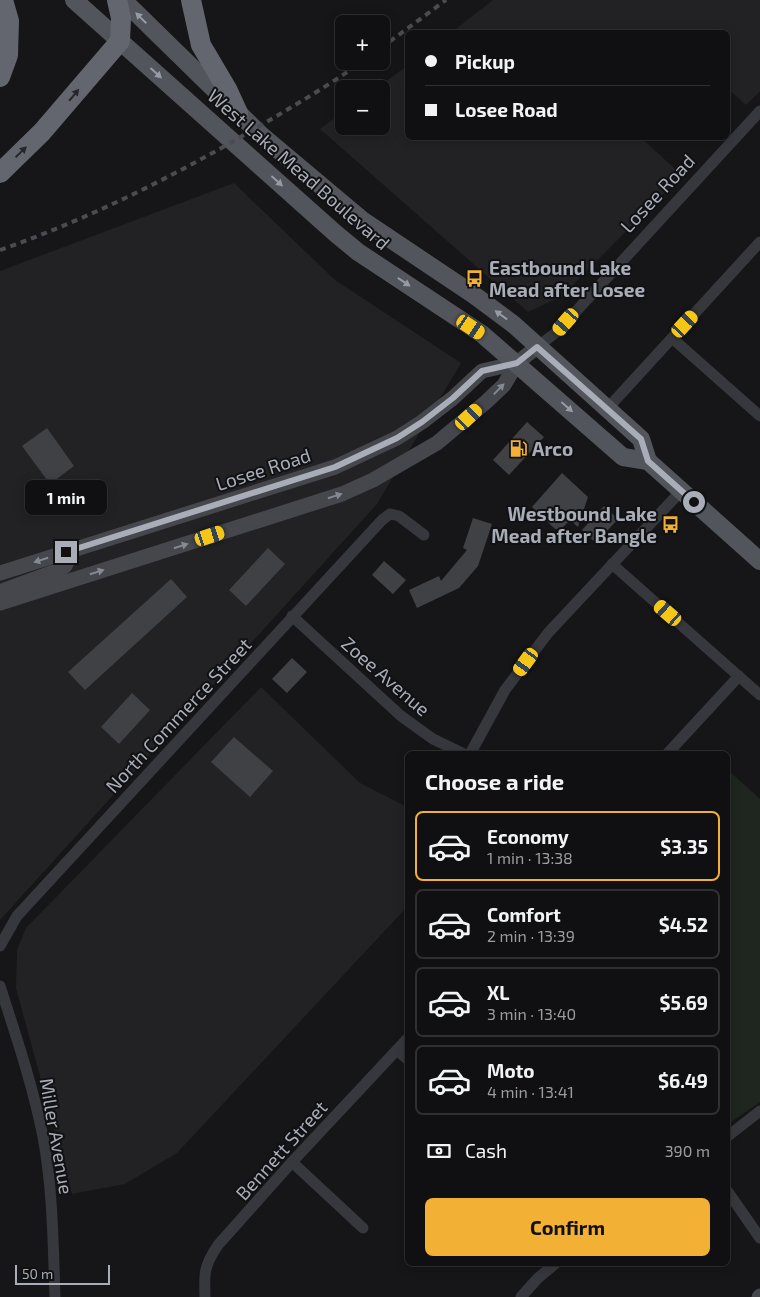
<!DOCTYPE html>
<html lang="en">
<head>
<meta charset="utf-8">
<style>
  :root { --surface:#101012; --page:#1e1e20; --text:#f1f3f6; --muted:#9c9d9f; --line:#303032; --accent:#f2b134 }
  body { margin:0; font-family:"Exo 2",sans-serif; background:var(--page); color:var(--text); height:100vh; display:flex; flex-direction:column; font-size:19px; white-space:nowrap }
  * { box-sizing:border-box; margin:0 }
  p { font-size:16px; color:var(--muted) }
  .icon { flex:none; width:28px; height:28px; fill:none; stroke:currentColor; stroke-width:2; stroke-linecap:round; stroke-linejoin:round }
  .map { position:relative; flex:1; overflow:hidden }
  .side { position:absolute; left:405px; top:751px; width:325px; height:515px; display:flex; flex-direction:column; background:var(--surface); border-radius:8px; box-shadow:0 2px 12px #0003,0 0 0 1px var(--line) }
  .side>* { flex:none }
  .guide { position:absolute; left:405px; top:30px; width:325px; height:110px; border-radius:8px; box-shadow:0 2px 12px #0003,0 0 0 1px var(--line); display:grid; align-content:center; height:110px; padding:0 20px; background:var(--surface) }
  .controls { position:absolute; left:335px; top:15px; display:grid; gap:10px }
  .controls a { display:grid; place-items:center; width:55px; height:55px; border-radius:8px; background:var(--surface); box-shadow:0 2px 12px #0003,0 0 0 1px var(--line); font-size:25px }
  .scale { position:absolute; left:15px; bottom:12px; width:95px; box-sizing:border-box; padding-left:5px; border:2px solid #a8adb8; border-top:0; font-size:14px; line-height:18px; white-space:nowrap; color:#a8adb8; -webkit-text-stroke:4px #111113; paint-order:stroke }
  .end { position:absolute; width:22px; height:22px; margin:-11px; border:6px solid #a8adb8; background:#111; box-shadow:0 0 0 2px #111 }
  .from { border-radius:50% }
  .bubble { position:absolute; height:35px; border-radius:8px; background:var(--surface); box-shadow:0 2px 12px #0003,0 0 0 1px var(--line); font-size:16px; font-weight:700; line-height:35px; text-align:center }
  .car { position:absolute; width:15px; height:30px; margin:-15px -8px; border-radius:6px; box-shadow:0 0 4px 1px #0007; background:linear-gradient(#f5c518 24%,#345 0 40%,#f5c518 0 76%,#345 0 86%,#f5c518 0) }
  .guide b { display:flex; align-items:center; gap:18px; height:48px; font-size:19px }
  .guide b+b { border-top:1px solid var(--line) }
  .guide i { width:12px; height:12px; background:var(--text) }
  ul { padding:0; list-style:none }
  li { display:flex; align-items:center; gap:15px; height:70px; margin:0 10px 8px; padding:0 10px; border:2px solid var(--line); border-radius:8px }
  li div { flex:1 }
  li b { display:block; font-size:19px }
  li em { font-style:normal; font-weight:700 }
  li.selected { border-color:var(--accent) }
  li>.icon { width:45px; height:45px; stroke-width:1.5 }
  h2 { padding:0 20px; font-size:22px; line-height:60px }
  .pay { display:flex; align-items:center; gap:12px; height:55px; padding:0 20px; font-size:19px }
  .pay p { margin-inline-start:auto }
  .button { display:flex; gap:10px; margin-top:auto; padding:10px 20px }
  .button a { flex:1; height:58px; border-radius:8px; background:var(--accent); color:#111; font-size:20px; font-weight:700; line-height:58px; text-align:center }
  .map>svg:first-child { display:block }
  .built { fill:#222225 }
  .green { fill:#1e261f }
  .building { fill:#404145 }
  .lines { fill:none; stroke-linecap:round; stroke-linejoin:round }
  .street { stroke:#37383d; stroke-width:11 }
  .secondary { stroke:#45474d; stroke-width:15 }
  .primary { stroke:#53555c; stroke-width:18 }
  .highway { stroke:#63666e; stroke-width:20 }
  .rail { stroke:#4a4c52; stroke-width:4; stroke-dasharray:6 5; stroke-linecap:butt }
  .oneway { fill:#979ba6 }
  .oneway2 { fill:#26262a }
  .oneway3 { fill:#858993 }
  .route { stroke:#a8adb8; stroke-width:6 }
  .labels { text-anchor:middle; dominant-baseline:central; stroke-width:4; stroke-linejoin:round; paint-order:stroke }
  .street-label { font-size:19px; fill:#a8adb8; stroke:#111113 }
  .poi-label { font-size:19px; font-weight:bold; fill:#a8adb8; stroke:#111113; text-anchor:start }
</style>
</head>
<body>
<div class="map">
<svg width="760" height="1297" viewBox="0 0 760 1297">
  <rect width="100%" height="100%" fill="#161618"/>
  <g class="built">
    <path d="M493,0H760V91L746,105L728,89V32H452Z"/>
    <path d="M407,66L408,138H641L682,175L562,296L528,312L320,129L344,111V126H381V89H375Z"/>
    <path d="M234,183L335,280L461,363L377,504L0,920V271Z"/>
    <path d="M261,687L360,783L407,807V907L177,1153L125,1184L72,1194L16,988L17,950L26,928Z"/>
  </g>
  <path class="green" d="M728,770L760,799V1102L728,1124Z"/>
  <g class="building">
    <path d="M527,422L544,437L509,475L493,460Z"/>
    <path d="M47,428L74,466L50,484L22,446Z"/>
    <path d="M562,473L588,497L578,527L570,520L561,529H555L532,507Z"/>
    <path d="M604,506L618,519L596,543L582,530Z"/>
    <path d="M473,518L492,524L478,566L459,588L417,608L409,590L439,576L441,581L467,550L463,548Z"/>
    <path d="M268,548L285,564L246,606L229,590Z"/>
    <path d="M384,561L406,580L393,594L372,575Z"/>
    <path d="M171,579L187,597L85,690L68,672Z"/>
    <path d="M292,658L307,672L287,693L272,679Z"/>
    <path d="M132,693L150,710L119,744L101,727Z"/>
    <path d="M234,737L273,771L250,797L211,762Z"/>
  </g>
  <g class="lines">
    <g class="street">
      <path d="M672,338L760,416"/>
      <path d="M537,347L558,331L760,111"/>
      <path d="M607,409L760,242"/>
      <path d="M612,564L760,695"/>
      <path d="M292,616L401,716L433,739L464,754"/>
      <path d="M470,754L505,690L548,633L681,491"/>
      <path d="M667,754L739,676"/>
      <path d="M0,946L17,916L382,520L390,514L399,516L424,535"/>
      <path d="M0,986C16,1036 33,1086 43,1137C53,1190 53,1244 55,1297"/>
      <path d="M397,1050L408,1060"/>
      <path d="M728,1136L760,1111"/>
      <path d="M292,1162L363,1228"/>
      <path d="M728,1192L760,1238"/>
      <path d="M205,1297C204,1273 204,1266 218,1245L292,1162L408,1038"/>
      <path d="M521,1297L538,1278L555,1264"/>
    </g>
    <g class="secondary">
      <path d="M0,573L335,467L397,438L422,422L453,398L482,371L517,363"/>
      <path d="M0,595L2,591L59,570L65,566L69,558L67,552"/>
      <path d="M0,603L342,494L373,480L437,443L486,402L504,385L517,363L537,347"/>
      <path d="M759,1297L760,1296"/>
    </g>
    <g class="primary">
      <path d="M74,0L335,233L358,252L482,334L623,457L648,461"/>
      <path d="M123,0L262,136L362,220L474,295L513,324L641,439L648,461L760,561"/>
    </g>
    <g class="highway">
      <path d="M191,0L201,45L227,89L238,113"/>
      <path d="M0,77L8,55L9,21L3,0"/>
      <path d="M0,173L42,132L120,41L121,18L117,0"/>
    </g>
    <g class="rail">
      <path d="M381,48L446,0"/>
      <path d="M0,250C92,218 180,173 263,124C297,104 331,84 363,61"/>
    </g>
  </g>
  <defs><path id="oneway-solid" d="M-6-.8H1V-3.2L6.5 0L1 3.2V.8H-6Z" transform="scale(1.25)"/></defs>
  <g class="oneway">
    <use href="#oneway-solid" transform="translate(141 18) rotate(-135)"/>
    <use href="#oneway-solid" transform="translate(156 73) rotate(42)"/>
    <use href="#oneway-solid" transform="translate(277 181) rotate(42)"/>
    <use href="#oneway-solid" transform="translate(404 282) rotate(34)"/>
    <use href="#oneway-solid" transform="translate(501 315) rotate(-144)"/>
    <use href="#oneway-solid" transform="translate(567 407) rotate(41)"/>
  </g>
  <g class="oneway2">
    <use href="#oneway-solid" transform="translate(74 95) rotate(-50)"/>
    <use href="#oneway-solid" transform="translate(21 152) rotate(-44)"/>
  </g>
  <g class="oneway3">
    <use href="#oneway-solid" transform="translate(499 389) rotate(-46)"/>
    <use href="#oneway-solid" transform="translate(335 496) rotate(-18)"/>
    <use href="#oneway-solid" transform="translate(181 546) rotate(-18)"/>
    <use href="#oneway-solid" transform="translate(41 560) rotate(162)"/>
    <use href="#oneway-solid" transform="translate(97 572) rotate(-18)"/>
  </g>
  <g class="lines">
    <path class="route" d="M66,552L335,467L397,438L422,422L453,398L482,371L517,363L537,347L641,439L648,461L694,502"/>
  </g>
  <defs>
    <symbol id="bus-bare" viewBox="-9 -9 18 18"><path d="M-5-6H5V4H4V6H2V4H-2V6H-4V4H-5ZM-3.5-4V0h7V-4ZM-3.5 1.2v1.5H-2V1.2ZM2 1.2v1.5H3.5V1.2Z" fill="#f2b134" stroke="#111113" stroke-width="2.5" paint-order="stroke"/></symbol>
    <symbol id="fuel-bare" viewBox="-9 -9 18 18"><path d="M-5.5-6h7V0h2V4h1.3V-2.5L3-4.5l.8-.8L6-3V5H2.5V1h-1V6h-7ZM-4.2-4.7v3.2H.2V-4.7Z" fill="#f2b134" stroke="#111113" stroke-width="2.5" paint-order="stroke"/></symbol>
  </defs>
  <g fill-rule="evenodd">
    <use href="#bus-bare" x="462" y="266" width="25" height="25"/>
    <use href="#fuel-bare" x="506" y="436" width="25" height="25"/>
    <use href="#bus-bare" x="658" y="512" width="25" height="25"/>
  </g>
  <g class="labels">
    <g class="street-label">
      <text transform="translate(299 169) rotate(41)">West Lake Mead Boulevard</text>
      <text transform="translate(657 193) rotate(-47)">Losee Road</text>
      <text transform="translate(263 469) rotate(-18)">Losee Road</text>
      <text transform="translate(386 676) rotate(41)">Zoee Avenue</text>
      <text transform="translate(178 715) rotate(-47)">North Commerce Street</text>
      <text transform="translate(57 1136) rotate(80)">Miller Avenue</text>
      <text transform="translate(281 1150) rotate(-48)">Bennett Street</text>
    </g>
    <g class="poi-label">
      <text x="489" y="267">Eastbound Lake<tspan x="489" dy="22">Mead after Losee</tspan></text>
      <text x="532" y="448">Arco</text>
      <text x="657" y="513" text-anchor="end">Westbound Lake<tspan x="657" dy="22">Mead after Bangle</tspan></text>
    </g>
  </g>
</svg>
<div class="controls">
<a>+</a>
<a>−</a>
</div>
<div class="scale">50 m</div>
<i class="end from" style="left:694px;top:502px"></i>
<i class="end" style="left:66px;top:552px"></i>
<div class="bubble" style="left:25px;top:480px;width:82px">1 min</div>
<i class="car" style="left:566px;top:322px;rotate:221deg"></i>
<i class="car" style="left:685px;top:324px;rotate:43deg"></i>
<i class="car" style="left:471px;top:327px;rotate:124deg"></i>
<i class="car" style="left:469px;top:417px;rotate:47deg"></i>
<i class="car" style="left:210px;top:536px;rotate:72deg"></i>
<i class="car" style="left:668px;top:613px;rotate:311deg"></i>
<i class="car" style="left:526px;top:662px;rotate:216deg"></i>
<div class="guide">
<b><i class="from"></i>Pickup</b>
<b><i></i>Losee Road</b>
</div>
<section class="side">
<h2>Choose a ride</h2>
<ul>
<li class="selected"><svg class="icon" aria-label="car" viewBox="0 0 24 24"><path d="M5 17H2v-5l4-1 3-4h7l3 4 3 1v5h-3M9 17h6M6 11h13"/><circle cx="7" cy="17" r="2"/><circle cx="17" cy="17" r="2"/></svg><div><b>Economy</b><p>1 min · 13:38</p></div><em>$3.35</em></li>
<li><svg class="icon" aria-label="car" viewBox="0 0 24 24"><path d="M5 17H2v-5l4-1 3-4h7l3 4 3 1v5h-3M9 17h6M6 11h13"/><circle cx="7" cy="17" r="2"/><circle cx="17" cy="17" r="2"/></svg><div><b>Comfort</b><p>2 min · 13:39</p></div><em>$4.52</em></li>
<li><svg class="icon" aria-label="car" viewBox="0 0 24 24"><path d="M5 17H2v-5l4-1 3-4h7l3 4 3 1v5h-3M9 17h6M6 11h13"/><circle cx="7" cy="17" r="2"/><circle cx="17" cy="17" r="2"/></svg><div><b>XL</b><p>3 min · 13:40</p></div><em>$5.69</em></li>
<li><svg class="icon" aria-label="car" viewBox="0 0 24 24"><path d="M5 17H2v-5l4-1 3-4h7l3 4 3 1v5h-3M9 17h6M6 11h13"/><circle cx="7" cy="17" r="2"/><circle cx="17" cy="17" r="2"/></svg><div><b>Moto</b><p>4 min · 13:41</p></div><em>$6.49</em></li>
</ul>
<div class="pay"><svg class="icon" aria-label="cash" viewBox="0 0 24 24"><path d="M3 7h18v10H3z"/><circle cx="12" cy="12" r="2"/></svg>Cash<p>390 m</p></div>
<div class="button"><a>Confirm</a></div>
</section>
</div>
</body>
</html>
